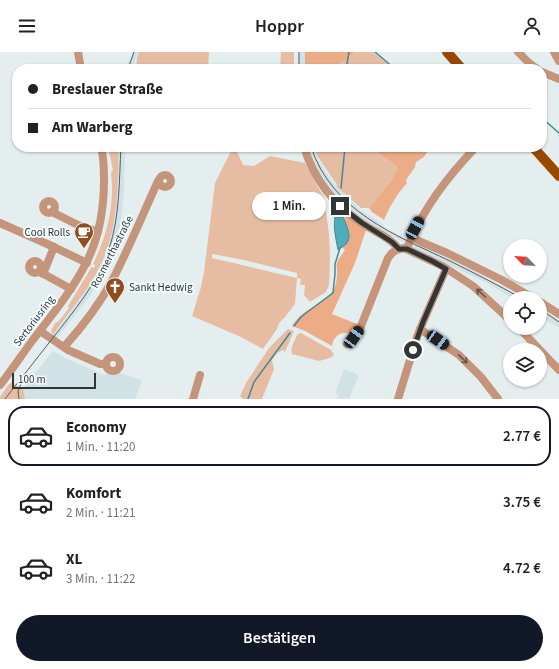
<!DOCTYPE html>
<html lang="de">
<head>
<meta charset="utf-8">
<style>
  :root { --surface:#fff; --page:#f2f2f2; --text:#202124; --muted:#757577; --line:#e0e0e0; --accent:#111827 }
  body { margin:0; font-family:"Source Sans 3",sans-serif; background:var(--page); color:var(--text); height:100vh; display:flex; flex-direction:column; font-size:15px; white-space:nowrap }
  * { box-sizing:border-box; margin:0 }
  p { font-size:13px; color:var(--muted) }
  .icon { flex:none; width:22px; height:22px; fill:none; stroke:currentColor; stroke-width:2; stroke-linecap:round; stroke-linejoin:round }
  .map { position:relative; height:347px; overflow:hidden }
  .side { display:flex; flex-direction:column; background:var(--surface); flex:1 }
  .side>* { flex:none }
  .banner { position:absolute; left:12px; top:12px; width:535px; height:88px; border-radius:16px; box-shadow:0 1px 3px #0004; display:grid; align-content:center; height:88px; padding:0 16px; background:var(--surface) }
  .needle { width:26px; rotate:295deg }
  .tools { position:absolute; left:503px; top:187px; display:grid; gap:8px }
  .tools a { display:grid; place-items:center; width:44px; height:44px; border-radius:50%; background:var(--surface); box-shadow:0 1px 3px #0004; font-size:20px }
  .scale { position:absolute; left:12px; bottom:10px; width:84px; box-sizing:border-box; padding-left:4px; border:2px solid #313535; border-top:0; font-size:11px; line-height:14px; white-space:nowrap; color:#313535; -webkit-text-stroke:3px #f2fbfd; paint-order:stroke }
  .end { position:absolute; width:18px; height:18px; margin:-9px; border:5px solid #313535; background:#fff; box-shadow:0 0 0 2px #fff }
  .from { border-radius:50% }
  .bubble { position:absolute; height:28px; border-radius:14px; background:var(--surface); box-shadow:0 1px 3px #0004; font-size:13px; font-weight:600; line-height:28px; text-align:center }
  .car { position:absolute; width:12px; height:24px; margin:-12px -6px; border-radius:5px; box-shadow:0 0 3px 1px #0007; background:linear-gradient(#222 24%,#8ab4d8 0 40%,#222 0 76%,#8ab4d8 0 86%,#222 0) }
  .banner b { display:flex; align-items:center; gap:14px; height:38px; font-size:15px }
  .banner b+b { border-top:1px solid var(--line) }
  .banner i { width:10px; height:10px; background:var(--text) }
  ul { padding:7px 0 0; list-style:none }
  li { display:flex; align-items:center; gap:12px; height:60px; margin:0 8px 6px; padding:0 8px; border:2px solid transparent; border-radius:16px }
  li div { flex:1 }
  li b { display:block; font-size:15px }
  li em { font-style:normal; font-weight:600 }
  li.active { border-color:var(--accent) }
  li>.icon { width:36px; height:36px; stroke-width:1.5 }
  .cta { display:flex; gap:8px; margin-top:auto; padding:8px 16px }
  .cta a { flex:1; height:46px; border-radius:24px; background:var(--accent); color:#fff; font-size:16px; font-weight:600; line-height:46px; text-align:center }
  header { display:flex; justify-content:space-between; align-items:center; height:52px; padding:0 16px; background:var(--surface); font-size:18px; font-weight:600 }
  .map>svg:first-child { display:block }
  .built { fill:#d0e2e5 }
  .green { fill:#e6bca3; fill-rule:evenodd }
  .forest { fill:#ecac86 }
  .water { fill:#4dadbb; stroke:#458993 }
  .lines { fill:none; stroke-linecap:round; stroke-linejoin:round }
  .stream { stroke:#458993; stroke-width:1.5 }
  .minor { stroke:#c4957a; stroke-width:8 }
  .major { stroke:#9a4800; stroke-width:10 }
  .tram { stroke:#585d5e; stroke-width:1 }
  .oneway { stroke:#64574d }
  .route { stroke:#313535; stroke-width:5 }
  .labels { text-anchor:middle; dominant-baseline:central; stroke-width:4; stroke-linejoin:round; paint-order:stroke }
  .poi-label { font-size:11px; fill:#313535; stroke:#f2fbfd; text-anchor:end }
  .street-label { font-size:11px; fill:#313535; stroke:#f2fbfd }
</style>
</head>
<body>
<header><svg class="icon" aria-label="menu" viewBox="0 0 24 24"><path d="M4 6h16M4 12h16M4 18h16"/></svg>Hoppr<svg class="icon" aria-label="person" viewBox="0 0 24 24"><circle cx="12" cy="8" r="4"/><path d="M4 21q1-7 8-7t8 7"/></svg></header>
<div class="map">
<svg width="559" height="347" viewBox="0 0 559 347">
  <rect width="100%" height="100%" fill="#e5eeef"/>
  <g class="built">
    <path d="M133,0H138L135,9V11H134L133,17H126L129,9L128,8H130Z"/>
    <rect x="298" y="0" width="7" height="17"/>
    <path d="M119,95H125L124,138L121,171L114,196L110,208L100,228L89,245L57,286L53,283L79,248L94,225L109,192L115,163L118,118Z"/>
    <path d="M306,95H314L318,107L328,123L336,134L358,155L359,157L384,173L383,175L407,187L405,191L358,166L325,134Z"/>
    <path d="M415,191L478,221L523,246H512L487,231L413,196Z"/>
    <path d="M540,256L559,268V276L540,264Z"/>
    <path d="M53,299L65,306L104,323L116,320L142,328L135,347H25L23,336Z"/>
    <path d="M344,317L359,323L349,347L344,345V347H337L339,343L335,342Z"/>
  </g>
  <g class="green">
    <path d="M139,0H209L208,17H136L137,6Z"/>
    <path d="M281,0H294V17H280Z"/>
    <path d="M356,0H373L394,17H332L344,9Z"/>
    <path d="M108,95H119C117,142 119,183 94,225C82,246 66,263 53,283L51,279L55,271L59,269L69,256L68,254L91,216V215L94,216L95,213L93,212C107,184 115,152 111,121L113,118Z"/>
    <path d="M233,95H235L243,113L254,114L270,104L305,111L316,132L324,145L329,182L330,206L329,233L326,240L310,250L304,243L305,233H300L301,227L297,226L295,252L285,265L279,271L277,277L263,297L241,285L192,264L201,235L204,220L215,131ZM212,202L244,208L297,221V226L212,206Z"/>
    <path d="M314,95H364C366,96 368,96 370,97C378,100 392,110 398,116L391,129L369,156H361L336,134L337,133L318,105Z"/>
    <path d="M288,277L294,279L285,300L283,298L277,301L272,308L274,317L262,347H243L240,344L246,331L269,296Z"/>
    <path d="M301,281L331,298L334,303L330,306L319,309L292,302C290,296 295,287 298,282Z"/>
    <path d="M12,330L17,334L23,336L25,347H0V345L8,333Z"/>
  </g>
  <g class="forest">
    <path d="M305,0H356L344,9L332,16L305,13Z"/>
    <path d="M364,95H430L424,105L416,110L415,115L406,128L407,131C397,142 390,154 384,168L372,160L369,156L391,129L398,116C392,110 378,100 370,97C368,96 366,96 364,95Z"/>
    <path d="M338,156L366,178L355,211L332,262L357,272C356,274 355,279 352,280C350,281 348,281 345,281C337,281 333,287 332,294L305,279L292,274C301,258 320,254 332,240C337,234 337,225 337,217C337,215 336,213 337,211C338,207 343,201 345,198L342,195L346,191L343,165L333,164L336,158Z"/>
  </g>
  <path class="water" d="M335,165H343C346,173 353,185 346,192C344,194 340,196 338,198C336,187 333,175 335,165Z"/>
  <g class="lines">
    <g class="stream">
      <path d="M375,0L395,17"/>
      <path d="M346,17L349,0"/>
      <path d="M542,66L559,81"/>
      <path d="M341,136L345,95"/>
      <path d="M339,166V161"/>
      <path d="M294,274L301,265L310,258L333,241L335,222V212L340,196"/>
      <path d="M248,347L254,330L290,281"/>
    </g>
    <g class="minor">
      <path d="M78,0L81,17"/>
      <path d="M518,0L529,11L537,17"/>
      <path d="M554,0L559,9"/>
      <path d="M542,20L559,27"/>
      <path d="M304,95C314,128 334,153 363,172C375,180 390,185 399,197"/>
      <circle cx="165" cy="129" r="6"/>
      <circle cx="49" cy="155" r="6"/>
      <path d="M52,160L78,173L98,180"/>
      <path d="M0,171L54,195"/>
      <path d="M412,185L421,190L447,201L502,228L533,246"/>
      <path d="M407,197C408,193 410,189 412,185C427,151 450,122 476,95"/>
      <circle cx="35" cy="215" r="6"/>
      <path d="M40,220L71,237"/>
      <path d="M43,222L54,195L87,211"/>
      <path d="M540,250L559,262"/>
      <path d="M519,276L559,318"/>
      <path d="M420,277L459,303L481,325L498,347"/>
      <path d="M40,279L68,298L100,312H106"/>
      <path d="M347,292L354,285L359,279L388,206L392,201L396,198L404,196L432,209L444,215L473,234L510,268"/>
      <path d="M64,295C82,275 99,253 112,229C129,196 143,162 158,129"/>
      <circle cx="113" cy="312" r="7"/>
      <path d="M0,333C11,319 21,304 32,289C51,264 72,239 86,211C99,186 104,157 104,128C104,117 104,106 101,95"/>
      <path d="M193,347L200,323"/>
      <path d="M398,347L417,285L423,270L446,217"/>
    </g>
    <g class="major">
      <path d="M447,0L462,17"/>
      <path d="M533,95L559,124"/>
    </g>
    <g class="tram">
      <path d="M299,0V17"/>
      <path d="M128,17L134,0"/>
      <path d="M311,95C332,159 395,183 450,209C474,221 498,233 521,246"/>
      <path d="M540,257L559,270"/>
      <path d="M5,347C21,327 36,307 52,287C73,260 98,231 109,197C120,164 119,129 121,95"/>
      <path d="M19,347L18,339L22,330"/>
    </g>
  </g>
  <defs><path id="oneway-shaft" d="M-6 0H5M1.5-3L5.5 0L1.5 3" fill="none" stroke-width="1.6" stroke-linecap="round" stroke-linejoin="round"/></defs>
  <g class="oneway">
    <use href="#oneway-shaft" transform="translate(481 241) rotate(-138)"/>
    <use href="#oneway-shaft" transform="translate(463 307) rotate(44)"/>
  </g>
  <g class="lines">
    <path class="route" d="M340,154L362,171L392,190L399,197H407L432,209L446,217L423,270L413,298"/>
  </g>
  <defs>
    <symbol id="cafe-pin" viewBox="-11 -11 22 30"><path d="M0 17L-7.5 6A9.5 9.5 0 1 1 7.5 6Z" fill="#904d1f" stroke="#f2fbfd"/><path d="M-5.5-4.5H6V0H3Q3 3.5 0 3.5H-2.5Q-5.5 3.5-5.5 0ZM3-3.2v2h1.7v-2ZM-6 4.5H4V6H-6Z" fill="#fff"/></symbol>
    <symbol id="church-pin" viewBox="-11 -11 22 30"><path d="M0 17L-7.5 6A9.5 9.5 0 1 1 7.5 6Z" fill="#904d1f" stroke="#f2fbfd"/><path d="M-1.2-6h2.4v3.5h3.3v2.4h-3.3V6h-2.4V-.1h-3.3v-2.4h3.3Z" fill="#fff"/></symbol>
  </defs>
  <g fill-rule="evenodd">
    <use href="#cafe-pin" x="73" y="169" width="22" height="30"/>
    <use href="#church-pin" x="104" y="224" width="22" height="30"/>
  </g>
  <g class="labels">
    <g class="poi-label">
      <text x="70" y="180">Cool Rolls</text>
      <text x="129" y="235" text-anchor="start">Sankt Hedwig</text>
    </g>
    <g class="street-label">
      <text transform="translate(112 200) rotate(-63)">Rosmerthastraße</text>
      <text transform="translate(34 269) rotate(-53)">Sertoriusring</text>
    </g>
  </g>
</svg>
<div class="tools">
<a><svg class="needle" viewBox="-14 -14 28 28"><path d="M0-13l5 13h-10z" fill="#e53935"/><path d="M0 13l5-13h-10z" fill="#757577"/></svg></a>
<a><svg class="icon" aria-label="locate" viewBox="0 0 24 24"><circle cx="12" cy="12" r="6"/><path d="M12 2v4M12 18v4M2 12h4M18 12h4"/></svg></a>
<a><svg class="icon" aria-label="layers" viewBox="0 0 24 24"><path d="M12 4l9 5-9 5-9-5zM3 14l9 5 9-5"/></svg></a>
</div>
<div class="scale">100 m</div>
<i class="end from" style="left:413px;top:298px"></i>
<i class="end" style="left:340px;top:154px"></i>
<div class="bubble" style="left:252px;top:140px;width:74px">1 Min.</div>
<i class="car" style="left:415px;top:176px;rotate:28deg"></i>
<i class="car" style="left:354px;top:285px;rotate:36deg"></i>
<i class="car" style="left:438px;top:288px;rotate:125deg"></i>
<div class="banner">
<b><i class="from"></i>Breslauer Straße</b>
<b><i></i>Am Warberg</b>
</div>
</div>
<section class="side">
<ul>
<li class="active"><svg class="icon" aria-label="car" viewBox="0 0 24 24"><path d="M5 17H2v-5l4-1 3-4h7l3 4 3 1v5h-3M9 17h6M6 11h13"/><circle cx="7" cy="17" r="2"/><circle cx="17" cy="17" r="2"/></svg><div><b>Economy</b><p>1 Min. · 11:20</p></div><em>2.77 €</em></li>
<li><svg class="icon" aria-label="car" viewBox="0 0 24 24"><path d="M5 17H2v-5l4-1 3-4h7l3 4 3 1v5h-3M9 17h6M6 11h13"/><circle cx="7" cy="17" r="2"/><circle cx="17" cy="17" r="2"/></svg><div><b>Komfort</b><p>2 Min. · 11:21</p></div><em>3.75 €</em></li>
<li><svg class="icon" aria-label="car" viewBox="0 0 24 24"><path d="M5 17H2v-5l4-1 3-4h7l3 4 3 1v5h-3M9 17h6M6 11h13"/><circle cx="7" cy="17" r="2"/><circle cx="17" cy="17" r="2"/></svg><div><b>XL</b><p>3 Min. · 11:22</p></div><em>4.72 €</em></li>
</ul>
<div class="cta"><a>Bestätigen</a></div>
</section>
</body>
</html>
